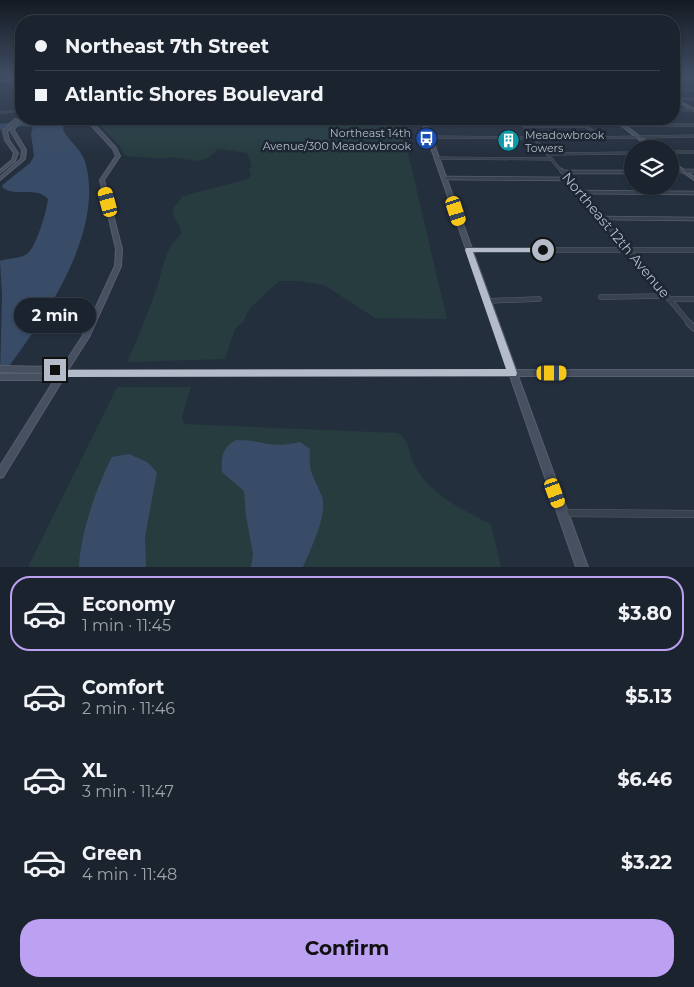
<!DOCTYPE html>
<html lang="en">
<head>
<meta charset="utf-8">
<style>
  :root { --surface:#1b232e; --page:#282f3a; --text:#f1f3f6; --muted:#a0a4aa; --line:#39404a; --accent:#bca0f2 }
  body { margin:0; font-family:Montserrat,sans-serif; background:var(--page); color:var(--text); height:100vh; display:flex; flex-direction:column; font-size:19px; white-space:nowrap }
  * { box-sizing:border-box; margin:0 }
  p { font-size:16px; color:var(--muted) }
  .icon { flex:none; width:28px; height:28px; fill:none; stroke:currentColor; stroke-width:2; stroke-linecap:round; stroke-linejoin:round }
  .map { position:relative; height:567px; overflow:hidden }
  .side { display:flex; flex-direction:column; background:var(--surface); flex:1 }
  .side>* { flex:none }
  .banner { position:absolute; left:15px; top:15px; width:665px; height:110px; border-radius:20px; box-shadow:0 1px 4px #0004,0 0 0 1px var(--line); display:grid; align-content:center; height:110px; padding:0 20px; background:var(--surface) }
  .buttons { position:absolute; left:624px; top:140px; display:grid; gap:10px }
  .buttons a { display:grid; place-items:center; width:55px; height:55px; border-radius:50%; background:var(--surface); box-shadow:0 1px 4px #0004,0 0 0 1px var(--line); font-size:25px }
  .end { position:absolute; width:22px; height:22px; margin:-11px; border:6px solid #b4bcc9; background:#111; box-shadow:0 0 0 2px #111 }
  .from { border-radius:50% }
  .bubble { position:absolute; height:35px; border-radius:18px; background:var(--surface); box-shadow:0 1px 4px #0004,0 0 0 1px var(--line); font-size:16px; font-weight:700; line-height:35px; text-align:center }
  .car { position:absolute; width:15px; height:30px; margin:-15px -8px; border-radius:6px; box-shadow:0 0 4px 1px #0007; background:linear-gradient(#f5c518 24%,#345 0 40%,#f5c518 0 76%,#345 0 86%,#f5c518 0) }
  .banner b { display:flex; align-items:center; gap:18px; height:48px; font-size:19px }
  .banner b+b { border-top:1px solid var(--line) }
  .banner i { width:12px; height:12px; background:var(--text) }
  ul { padding:9px 0 0; list-style:none }
  li { display:flex; align-items:center; gap:15px; height:75px; margin:0 10px 8px; padding:0 10px; border:2px solid transparent; border-radius:20px }
  li div { flex:1 }
  li b { display:block; font-size:19px }
  li em { font-style:normal; font-weight:700 }
  li.selected { border-color:var(--accent) }
  li>.icon { width:45px; height:45px; stroke-width:1.5 }
  .cta { display:flex; gap:10px; margin-top:auto; padding:10px 20px }
  .cta a { flex:1; height:58px; border-radius:20px; background:var(--accent); color:#111; font-size:20px; font-weight:700; line-height:58px; text-align:center }
  .map>svg:first-child { display:block }
  .green { fill:#263c3f }
  .water { fill:#394c67 }
  .lines { fill:none; stroke-linecap:round; stroke-linejoin:round }
  .street-far5-casing { stroke:#565f6c; stroke-width:2.5 }
  .street-far4-casing { stroke:#565f6c; stroke-width:3 }
  .street-far3-casing { stroke:#565f6c; stroke-width:4.5 }
  .street-far2-casing { stroke:#565f6c; stroke-width:5.5 }
  .street-far1-casing { stroke:#565f6c; stroke-width:7 }
  .street-casing { stroke:#565f6c; stroke-width:8 }
  .secondary-casing { stroke:#565f6c; stroke-width:2 }
  .primary-casing { stroke:#414a57; stroke-width:1 }
  .street-far5 { stroke:#38414e; stroke-width:2 }
  .street-far4 { stroke:#38414e; stroke-width:2.5 }
  .street-far3 { stroke:#38414e; stroke-width:3 }
  .street-far2 { stroke:#38414e; stroke-width:4.5 }
  .street-far1 { stroke:#38414e; stroke-width:5.5 }
  .street { stroke:#38414e; stroke-width:7 }
  .secondary { fill:#465061; fill-rule:evenodd }
  .primary { fill:#56606e; fill-rule:evenodd }
  .route { fill:#b4bcc9 }
  .labels { text-anchor:middle; dominant-baseline:central; stroke-width:5; stroke-linejoin:round; paint-order:stroke }
  .far-poi-label { font-size:11px; fill:#b4bcc9; stroke:#1d2633; text-anchor:end }
  .street-label { font-size:14px; fill:#b4bcc9; stroke:#1d2633 }
</style>
</head>
<body>
<div class="map">
<svg width="694" height="567" viewBox="0 0 694 567">
  <rect width="100%" height="100%" fill="#242f3e"/>
  <g class="green">
    <path d="M101,119H400L447,319L375,318L324,285L299,281H279L250,308L243,322L235,329L225,359L127,362C137,339 147,316 155,293C163,272 163,250 181,234V229L172,213L174,207L183,196L248,179L251,175L249,170L252,166L247,153L218,149L208,158L199,161L168,157L166,159L125,156L120,146L99,124Z"/>
    <path d="M117,387H191L182,417L184,424L398,433C413,445 406,447 413,462C428,494 461,509 491,524L501,567H28Z"/>
  </g>
  <g class="water">
    <path d="M41,119H68L64,123L63,130C70,143 83,150 86,165C104,236 41,324 0,378L2,295L0,261C8,258 20,259 27,254C36,248 47,210 48,199C37,186 16,197 3,188L2,186L6,182L30,163L34,156L31,134L33,127L21,126L0,130V124Z"/>
    <path d="M236,440C262,440 272,449 300,442L310,449C308,475 314,475 322,497C328,514 310,551 303,567H251L253,554L246,516L244,491L222,472C221,456 222,448 236,440Z"/>
    <path d="M129,454L147,462L157,472L145,537L146,567H79C80,535 97,485 112,457Z"/>
  </g>
  <g class="lines">
    <defs>
      <g id="street-far5">
        <path d="M10,80L19,76"/>
        <path d="M674,90H694"/>
        <path d="M675,99H694"/>
        <path d="M674,110H694"/>
        <path d="M0,113L21,110"/>
      </g>
      <g id="street-far4">
        <path d="M518,119L562,172"/>
        <path d="M623,125H694"/>
        <path d="M524,126H585L603,137"/>
        <path d="M430,137L534,138"/>
        <path d="M535,139L694,136"/>
        <path d="M670,152H694"/>
        <path d="M548,154L632,153"/>
        <path d="M437,158L552,159"/>
        <path d="M670,171H694"/>
      </g>
      <g id="street-far3">
        <path d="M561,170L619,239"/>
        <path d="M670,171H694"/>
        <path d="M563,172H632"/>
        <path d="M445,178L568,179"/>
        <path d="M580,192L694,193"/>
        <path d="M602,218L694,219"/>
      </g>
      <g id="street-far2">
        <path d="M618,237L690,324"/>
        <path d="M469,250H694"/>
        <path d="M601,297L667,296"/>
        <path d="M669,299H694"/>
        <path d="M487,301L539,299"/>
      </g>
      <path id="street-far1" d="M689,323L694,328"/>
      <path id="street" d="M563,513L694,514"/>
      <g id="secondary">
        <path d="M674,98L694,109V111L674,100Z"/>
        <path d="M15,119L18,120L7,131L9,140L18,153L15,161L0,173V170L12,160L14,153L5,140L3,131Z"/>
        <path d="M22,119H26L17,125L14,130L26,150L25,159L0,180V177L21,159L22,150L10,130L15,123Z"/>
        <path d="M93,119H97L95,125L116,148L120,156L104,180L122,249L121,266L89,337L68,370H508L421,119H425L516,370H694V376H518L588,567H576L510,376H65L3,477L0,478V466L55,379L51,380H0V374H51L55,373L0,372V366L55,367L61,369L82,337L115,266L116,249L100,180L116,156L113,149L91,125Z"/>
        <path d="M613,119H617L656,149H651Z"/>
        <path d="M670,160L694,177V180L670,163Z"/>
      </g>
      <g id="primary">
        <rect x="674" y="78" width="20" height="2"/>
        <path d="M21,79V81L0,82V80Z"/>
      </g>
    </defs>
    <use href="#street-far5" class="street-far5-casing"/>
    <use href="#street-far4" class="street-far4-casing"/>
    <use href="#street-far3" class="street-far3-casing"/>
    <use href="#street-far2" class="street-far2-casing"/>
    <use href="#street-far1" class="street-far1-casing"/>
    <use href="#street" class="street-casing"/>
    <use href="#secondary" class="secondary-casing"/>
    <use href="#primary" class="primary-casing"/>
    <use href="#street-far5" class="street-far5"/>
    <use href="#street-far4" class="street-far4"/>
    <use href="#street-far3" class="street-far3"/>
    <use href="#street-far2" class="street-far2"/>
    <use href="#street-far1" class="street-far1"/>
    <use href="#street" class="street"/>
    <use href="#secondary" class="secondary"/>
    <use href="#primary" class="primary"/>
  </g>
  <linearGradient id="sky" x2="0" y2="1"><stop stop-color="#141a22"/><stop offset="0.49" stop-color="#3f4d63"/><stop offset="1" stop-color="#3f4d63" stop-opacity="0"/></linearGradient>
  <rect width="694" height="155" fill="url(#sky)"/>
  <path class="route" d="M466,248H543L547,250L543,252H473L517,373L516,376L64,377L52,372L50,370L55,366L65,370L506,369L465,250Z"/>
  <defs>
    <symbol id="bus-disc" viewBox="-11 -11 22 22"><circle r="9.5" fill="#1a4fb4" stroke="#1d2633"/><path d="M-5-6H5V4H4V6H2V4H-2V6H-4V4H-5ZM-3.5-4V0h7V-4ZM-3.5 1.2v1.5H-2V1.2ZM2 1.2v1.5H3.5V1.2Z" fill="#fff"/></symbol>
    <symbol id="building-disc" viewBox="-11 -11 22 22"><circle r="9.5" fill="#0f9aa8" stroke="#1d2633"/><path d="M-4-6H4V6H1V3H-1V6H-4ZM-2.5-4.3h1.7v1.8h-1.7ZM.8-4.3h1.7v1.8H.8ZM-2.5-1h1.7V.8h-1.7ZM.8-1h1.7V.8H.8Z" fill="#fff"/></symbol>
  </defs>
  <g fill-rule="evenodd">
    <use href="#bus-disc" x="414" y="126" width="25" height="25"/>
    <use href="#building-disc" x="496" y="128" width="25" height="25"/>
  </g>
  <g class="labels">
    <g class="far-poi-label">
      <text x="411" y="133">Northeast 14th<tspan x="411" dy="13">Avenue/300 Meadowbrook</tspan></text>
      <text x="525" y="135" text-anchor="start">Meadowbrook<tspan x="525" dy="13">Towers</tspan></text>
    </g>
    <g class="street-label">
      <text transform="translate(616 235) rotate(50)">Northeast 12th Avenue</text>
    </g>
  </g>
</svg>
<div class="buttons">
<a><svg class="icon" aria-label="layers" viewBox="0 0 24 24"><path d="M12 4l9 5-9 5-9-5zM3 14l9 5 9-5"/></svg></a>
</div>
<i class="end from" style="left:543px;top:250px"></i>
<i class="end" style="left:55px;top:370px"></i>
<div class="bubble" style="left:14px;top:298px;width:82px">2 min</div>
<i class="car" style="left:108px;top:202px;rotate:345deg"></i>
<i class="car" style="left:456px;top:211px;rotate:162deg"></i>
<i class="car" style="left:552px;top:373px;rotate:90deg"></i>
<i class="car" style="left:555px;top:493px;rotate:160deg"></i>
<div class="banner">
<b><i class="from"></i>Northeast 7th Street</b>
<b><i></i>Atlantic Shores Boulevard</b>
</div>
</div>
<section class="side">
<ul>
<li class="selected"><svg class="icon" aria-label="car" viewBox="0 0 24 24"><path d="M5 17H2v-5l4-1 3-4h7l3 4 3 1v5h-3M9 17h6M6 11h13"/><circle cx="7" cy="17" r="2"/><circle cx="17" cy="17" r="2"/></svg><div><b>Economy</b><p>1 min · 11:45</p></div><em>$3.80</em></li>
<li><svg class="icon" aria-label="car" viewBox="0 0 24 24"><path d="M5 17H2v-5l4-1 3-4h7l3 4 3 1v5h-3M9 17h6M6 11h13"/><circle cx="7" cy="17" r="2"/><circle cx="17" cy="17" r="2"/></svg><div><b>Comfort</b><p>2 min · 11:46</p></div><em>$5.13</em></li>
<li><svg class="icon" aria-label="car" viewBox="0 0 24 24"><path d="M5 17H2v-5l4-1 3-4h7l3 4 3 1v5h-3M9 17h6M6 11h13"/><circle cx="7" cy="17" r="2"/><circle cx="17" cy="17" r="2"/></svg><div><b>XL</b><p>3 min · 11:47</p></div><em>$6.46</em></li>
<li><svg class="icon" aria-label="car" viewBox="0 0 24 24"><path d="M5 17H2v-5l4-1 3-4h7l3 4 3 1v5h-3M9 17h6M6 11h13"/><circle cx="7" cy="17" r="2"/><circle cx="17" cy="17" r="2"/></svg><div><b>Green</b><p>4 min · 11:48</p></div><em>$3.22</em></li>
</ul>
<div class="cta"><a>Confirm</a></div>
</section>
</body>
</html>
